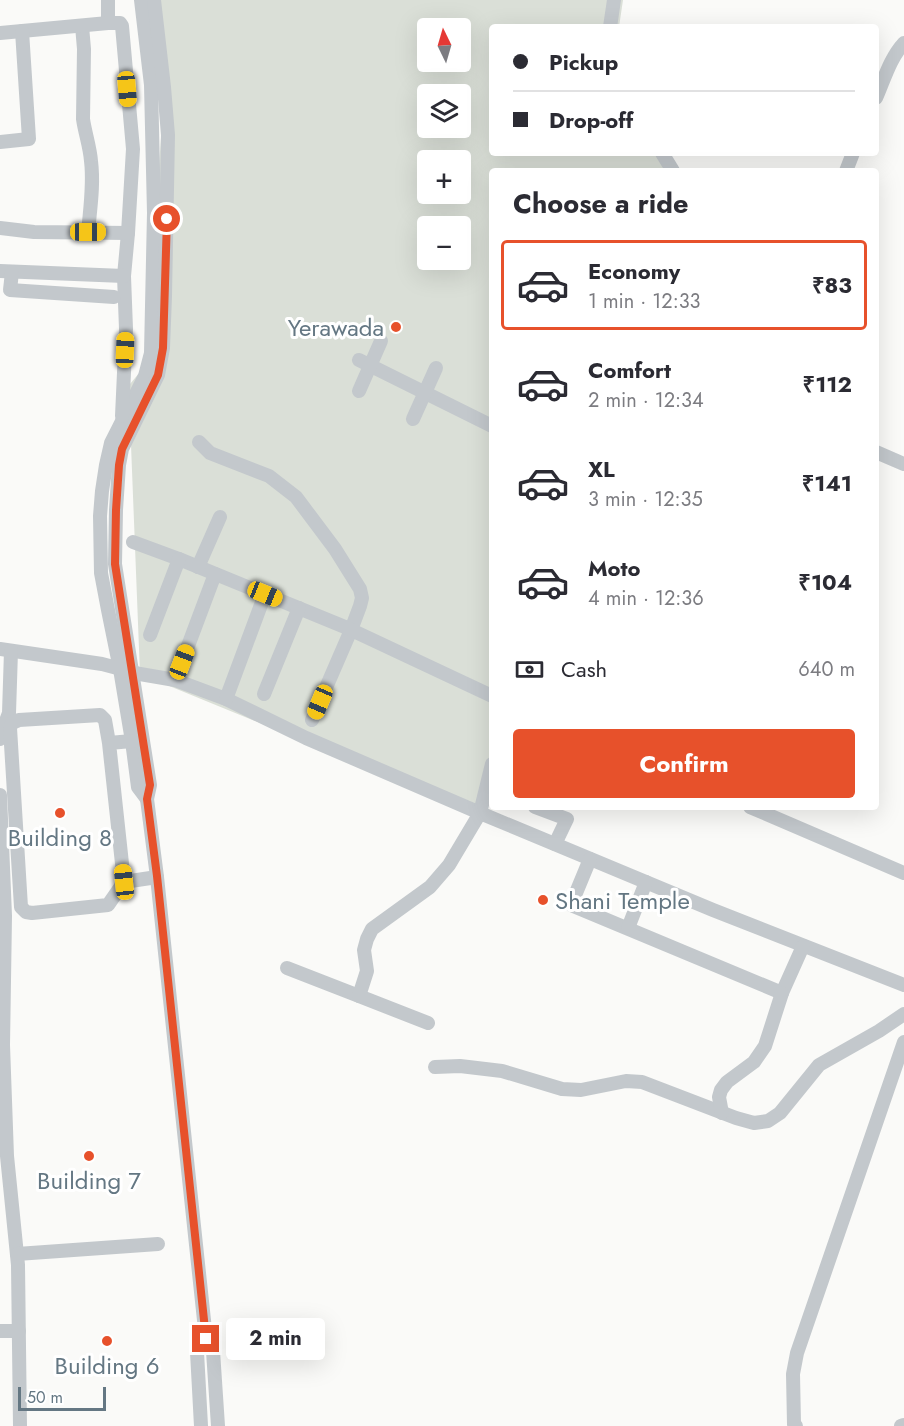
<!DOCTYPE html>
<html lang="en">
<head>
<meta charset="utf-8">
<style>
  :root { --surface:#fff; --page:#f2f2f3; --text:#2b2b33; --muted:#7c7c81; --line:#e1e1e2; --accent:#e7512b }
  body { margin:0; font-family:Jost,sans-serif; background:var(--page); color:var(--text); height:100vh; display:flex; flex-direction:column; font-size:22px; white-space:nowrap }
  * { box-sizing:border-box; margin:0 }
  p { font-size:20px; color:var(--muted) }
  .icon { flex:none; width:33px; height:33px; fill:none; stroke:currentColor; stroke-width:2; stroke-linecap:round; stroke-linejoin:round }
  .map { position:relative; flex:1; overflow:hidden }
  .side { position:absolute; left:489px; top:168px; width:390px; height:642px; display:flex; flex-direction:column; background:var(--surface); border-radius:6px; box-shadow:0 6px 24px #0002 }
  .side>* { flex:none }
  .hud { position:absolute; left:489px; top:24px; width:390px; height:132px; border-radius:6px; box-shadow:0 6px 24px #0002; display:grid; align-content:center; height:132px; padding:0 24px; background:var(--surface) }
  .needle { width:39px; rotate:355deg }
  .tools { position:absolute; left:417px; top:18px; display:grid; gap:12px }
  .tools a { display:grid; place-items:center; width:54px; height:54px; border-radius:6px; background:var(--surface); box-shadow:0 6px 24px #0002; font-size:30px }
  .scale { position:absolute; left:18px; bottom:15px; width:88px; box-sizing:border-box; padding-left:6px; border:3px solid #647783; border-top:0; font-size:16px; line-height:21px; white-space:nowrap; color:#647783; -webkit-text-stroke:4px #fff; paint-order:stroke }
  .end { position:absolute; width:27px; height:27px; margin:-14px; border:8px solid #e7512b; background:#fff; box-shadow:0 0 0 3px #fff }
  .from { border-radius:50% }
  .bubble { position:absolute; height:42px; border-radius:6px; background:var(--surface); box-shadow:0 6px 24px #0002; font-size:20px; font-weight:700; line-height:42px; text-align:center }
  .car { position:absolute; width:18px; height:36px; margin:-18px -9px; border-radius:8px; box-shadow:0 0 4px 2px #0007; background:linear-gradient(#f5c518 24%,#345 0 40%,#f5c518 0 76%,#345 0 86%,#f5c518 0) }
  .hud b { display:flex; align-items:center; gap:21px; height:57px; font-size:22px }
  .hud b+b { border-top:2px solid var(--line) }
  .hud i { width:15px; height:15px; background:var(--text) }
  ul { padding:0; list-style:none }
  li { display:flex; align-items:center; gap:18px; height:90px; margin:0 12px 9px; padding:0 12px; border:3px solid transparent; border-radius:6px }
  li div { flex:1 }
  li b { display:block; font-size:22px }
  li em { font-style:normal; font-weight:700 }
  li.current { border-color:var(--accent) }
  li>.icon { width:54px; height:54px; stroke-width:1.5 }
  h2 { padding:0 24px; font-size:27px; line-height:72px }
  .pay { display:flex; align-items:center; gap:15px; height:66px; padding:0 24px; font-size:22px }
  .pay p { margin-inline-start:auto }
  .primary-button { display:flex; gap:12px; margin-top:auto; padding:12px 24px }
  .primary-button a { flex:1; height:69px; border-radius:6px; background:var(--accent); color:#fff; font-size:24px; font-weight:700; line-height:69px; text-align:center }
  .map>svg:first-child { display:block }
  .green { fill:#dadfd7; fill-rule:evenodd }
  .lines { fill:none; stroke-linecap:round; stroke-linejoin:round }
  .minor { stroke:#c3c8cc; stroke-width:14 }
  .route { stroke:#e7512b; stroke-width:8 }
  .poi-dot { fill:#e7512b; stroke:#fff; stroke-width:2 }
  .labels { text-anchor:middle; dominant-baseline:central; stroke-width:6; stroke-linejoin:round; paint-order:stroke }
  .poi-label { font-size:24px; fill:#647783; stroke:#fff }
</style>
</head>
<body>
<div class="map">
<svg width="904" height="1426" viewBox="0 0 904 1426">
  <rect width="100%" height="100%" fill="#fafaf8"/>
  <path class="green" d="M153,0H623L619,27H492V153H657L666,171H492V781L480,813L140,674L129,394L130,384L140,372L153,373L156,208L165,81ZM428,28H460V62H428ZM428,94H460V128H428ZM428,160H460V194H428ZM428,226H460V260H428Z"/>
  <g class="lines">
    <g class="minor">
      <path d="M108,0V23"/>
      <path d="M141,0L151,85L154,213L151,353L145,376L111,443L106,465L102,491L100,516L101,573L108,610L120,669L132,741L138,787L147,799"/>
      <path d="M154,0L164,87L168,135L165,296L163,348L158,375L122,449L119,465L116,510L115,564L150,785L147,799L157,877L206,1339L213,1351L218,1426"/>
      <path d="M82,26L84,49L83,119C85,133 90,147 91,161C94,185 90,209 88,233"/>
      <path d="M610,27L614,0"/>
      <path d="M0,33L108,23H120L122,26L133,149L128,233L124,276L126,329L122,416"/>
      <path d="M876,98C884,80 890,58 904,43"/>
      <path d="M0,142L29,139L22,31"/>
      <path d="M662,153L673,171"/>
      <path d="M846,171L853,153"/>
      <path d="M0,228L34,232L128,233"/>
      <path d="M0,271L124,276"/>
      <path d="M12,272L10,290L114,297"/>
      <path d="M359,360L492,426"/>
      <path d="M359,391L381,341"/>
      <path d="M413,419L436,368"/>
      <path d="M199,442L210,453L269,476L296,497L335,549L360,589L362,598L360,606L351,630L312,720"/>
      <path d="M876,452L904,464"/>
      <path d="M133,542L179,559L345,627L492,696"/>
      <path d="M198,567L220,517"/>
      <path d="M150,635L179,559"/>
      <path d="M0,649L102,664L140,674L175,680L226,699L306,738L480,813L713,910L904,985"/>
      <path d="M182,662L215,574"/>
      <path d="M264,694L299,608"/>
      <path d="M226,699L265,594"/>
      <path d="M0,739L1,734L9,713L11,651"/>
      <path d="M109,743L105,720L100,715L19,720L12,723L10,728L21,907L26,912L32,913L108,905L124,882L109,743L132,741"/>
      <path d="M0,795L5,916L3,1045L7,1156L18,1265L20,1426"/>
      <path d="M535,807L567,819L555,844"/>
      <path d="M750,807L904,873"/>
      <path d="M590,859L571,905L782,993L803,946"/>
      <path d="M124,882L157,877"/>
      <path d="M628,928L646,882"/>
      <path d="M287,968L359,996"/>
      <path d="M428,1023L359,996L367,971L364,950L367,939L372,929L430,887L449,865L480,813L492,764"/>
      <path d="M435,1067L460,1066L502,1071L562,1089L581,1090L626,1081L642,1082L736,1118L754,1123L768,1121L780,1113L819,1065L879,1031L904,1014"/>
      <path d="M722,1113L719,1097L721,1090L727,1082L754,1062L765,1046L782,993"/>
      <path d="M17,1254L158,1244"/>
      <path d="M0,1331H19"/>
      <path d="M201,1426L197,1352L206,1339"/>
      <path d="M796,1426L794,1424L793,1374L797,1353L904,1042"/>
      <path d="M901,1426L904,1425"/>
    </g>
  </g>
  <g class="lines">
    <path class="route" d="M167,219L163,348L158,375L122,449L119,465L116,510L115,564L150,785L147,799L157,876L206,1339"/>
  </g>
  <g class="poi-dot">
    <circle cx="396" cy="327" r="6"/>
    <circle cx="60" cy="813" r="6"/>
    <circle cx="543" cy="900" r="6"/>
    <circle cx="89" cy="1156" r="6"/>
    <circle cx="107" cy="1341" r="6"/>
  </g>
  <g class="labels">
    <g class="poi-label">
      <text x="384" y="327" text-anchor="end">Yerawada</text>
      <text x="60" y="837">Building 8</text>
      <text x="555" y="900" text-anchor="start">Shani Temple</text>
      <text x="89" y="1180">Building 7</text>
      <text x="107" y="1365">Building 6</text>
    </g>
  </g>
</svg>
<div class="tools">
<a><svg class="needle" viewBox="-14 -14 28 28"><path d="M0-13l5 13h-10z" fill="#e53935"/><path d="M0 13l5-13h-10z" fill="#7c7c81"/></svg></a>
<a><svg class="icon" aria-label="layers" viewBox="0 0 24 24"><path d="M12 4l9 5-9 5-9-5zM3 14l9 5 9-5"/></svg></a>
<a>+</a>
<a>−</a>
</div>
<div class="scale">50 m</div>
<i class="end from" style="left:167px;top:219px"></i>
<i class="end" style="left:206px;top:1339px"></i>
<div class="bubble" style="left:226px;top:1318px;width:99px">2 min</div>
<i class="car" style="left:127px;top:89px;rotate:175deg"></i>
<i class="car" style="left:88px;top:232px;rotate:90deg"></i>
<i class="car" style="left:125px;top:350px;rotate:2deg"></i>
<i class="car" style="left:265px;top:594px;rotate:112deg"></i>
<i class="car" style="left:182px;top:662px;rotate:21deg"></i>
<i class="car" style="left:320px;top:702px;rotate:203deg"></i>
<i class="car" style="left:124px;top:882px;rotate:354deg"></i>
<div class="hud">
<b><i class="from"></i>Pickup</b>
<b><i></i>Drop-off</b>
</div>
<section class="side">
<h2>Choose a ride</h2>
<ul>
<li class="current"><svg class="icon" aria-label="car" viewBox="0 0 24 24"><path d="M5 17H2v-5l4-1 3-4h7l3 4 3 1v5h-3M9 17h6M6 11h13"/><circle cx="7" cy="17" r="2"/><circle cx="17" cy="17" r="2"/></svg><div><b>Economy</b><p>1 min · 12:33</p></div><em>₹83</em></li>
<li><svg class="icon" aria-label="car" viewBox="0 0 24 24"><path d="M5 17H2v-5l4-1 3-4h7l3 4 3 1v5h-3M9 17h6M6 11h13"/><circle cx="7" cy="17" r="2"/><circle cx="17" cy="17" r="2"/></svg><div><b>Comfort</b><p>2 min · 12:34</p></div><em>₹112</em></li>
<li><svg class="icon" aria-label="car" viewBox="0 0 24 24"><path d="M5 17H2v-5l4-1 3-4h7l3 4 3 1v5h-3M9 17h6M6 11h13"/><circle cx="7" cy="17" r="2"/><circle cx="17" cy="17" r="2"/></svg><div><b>XL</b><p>3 min · 12:35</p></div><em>₹141</em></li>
<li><svg class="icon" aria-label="car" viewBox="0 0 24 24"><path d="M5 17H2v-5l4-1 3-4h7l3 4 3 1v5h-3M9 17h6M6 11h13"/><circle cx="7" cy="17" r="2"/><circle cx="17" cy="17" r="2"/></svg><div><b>Moto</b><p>4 min · 12:36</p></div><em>₹104</em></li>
</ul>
<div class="pay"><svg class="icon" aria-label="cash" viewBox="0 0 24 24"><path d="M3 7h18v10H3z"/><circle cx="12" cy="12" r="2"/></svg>Cash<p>640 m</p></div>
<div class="primary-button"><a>Confirm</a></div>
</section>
</div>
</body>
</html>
